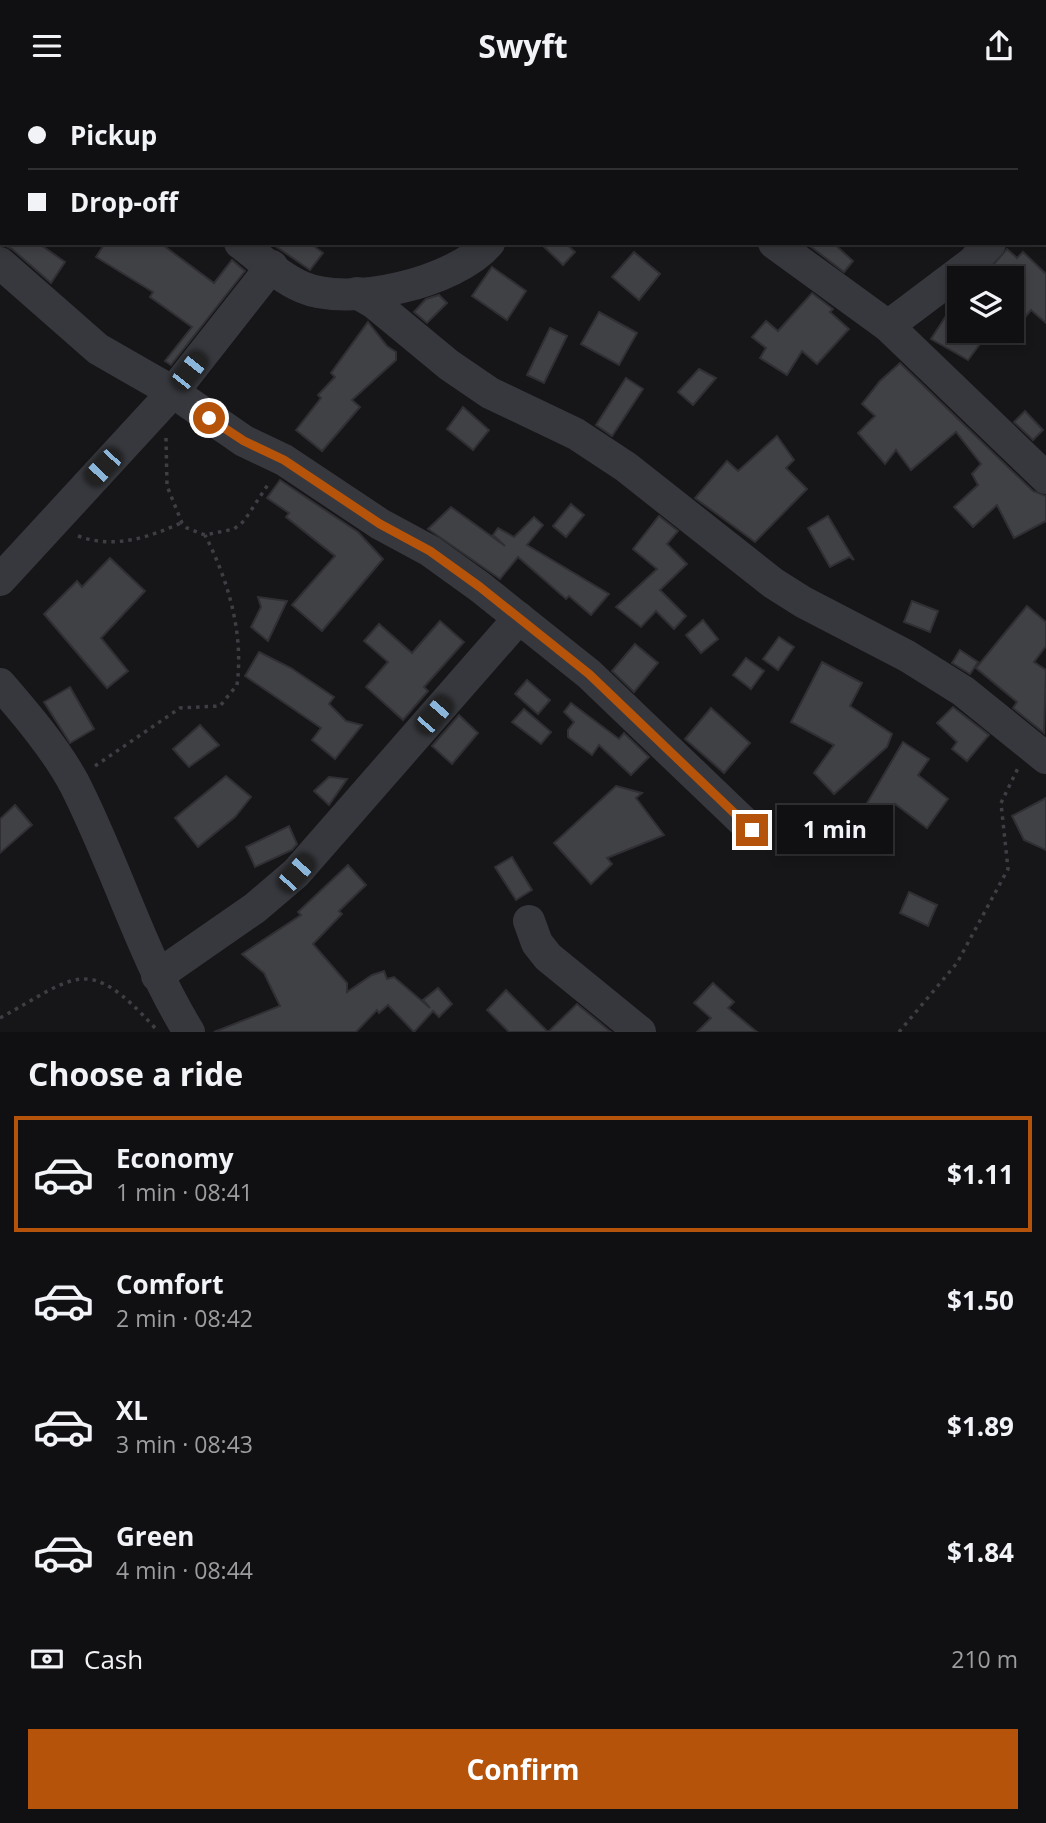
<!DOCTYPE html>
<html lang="en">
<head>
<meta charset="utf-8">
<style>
  :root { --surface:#101012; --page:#1e1e20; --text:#f1f3f6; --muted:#9c9d9f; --line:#303032; --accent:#b45309 }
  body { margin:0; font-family:"Open Sans",sans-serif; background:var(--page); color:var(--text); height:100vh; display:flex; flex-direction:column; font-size:26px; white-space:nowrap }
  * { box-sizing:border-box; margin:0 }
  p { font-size:23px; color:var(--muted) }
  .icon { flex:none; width:38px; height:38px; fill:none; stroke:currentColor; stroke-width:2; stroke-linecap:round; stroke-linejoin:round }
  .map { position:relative; height:941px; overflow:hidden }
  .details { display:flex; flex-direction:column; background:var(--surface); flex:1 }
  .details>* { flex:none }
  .guide { position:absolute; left:0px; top:0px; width:1046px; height:154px; box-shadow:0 4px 10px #0003,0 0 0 2px var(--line); display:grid; align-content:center; height:154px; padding:0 28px; background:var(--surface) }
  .controls { position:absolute; left:947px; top:175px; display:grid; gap:14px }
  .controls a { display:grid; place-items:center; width:77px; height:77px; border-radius:0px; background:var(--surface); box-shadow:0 4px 10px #0003,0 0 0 2px var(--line); font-size:35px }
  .end { position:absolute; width:32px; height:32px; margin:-16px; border:9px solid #b45309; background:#fff; box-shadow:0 0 0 4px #fff }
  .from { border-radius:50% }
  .bubble { position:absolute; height:49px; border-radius:0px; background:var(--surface); box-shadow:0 4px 10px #0003,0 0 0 2px var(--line); font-size:23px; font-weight:700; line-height:49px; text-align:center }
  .car { position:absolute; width:21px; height:42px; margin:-21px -10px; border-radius:9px; box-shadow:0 0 5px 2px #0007; background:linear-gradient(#222 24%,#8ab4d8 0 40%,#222 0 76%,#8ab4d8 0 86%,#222 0) }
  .guide b { display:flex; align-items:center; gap:24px; height:66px; font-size:26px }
  .guide b+b { border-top:2px solid var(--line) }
  .guide i { width:18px; height:18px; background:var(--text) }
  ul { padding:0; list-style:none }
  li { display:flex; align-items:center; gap:21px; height:116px; margin:0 14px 10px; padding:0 14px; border:4px solid transparent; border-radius:0px }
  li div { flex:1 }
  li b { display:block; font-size:26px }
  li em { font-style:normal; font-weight:700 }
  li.selected { border-color:var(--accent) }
  li>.icon { width:63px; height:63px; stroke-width:1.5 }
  h2 { padding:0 28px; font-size:32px; line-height:84px }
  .pay { display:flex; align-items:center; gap:18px; height:77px; padding:0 28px; font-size:26px }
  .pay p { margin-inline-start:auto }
  .cta { display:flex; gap:14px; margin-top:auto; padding:14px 28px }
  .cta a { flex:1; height:80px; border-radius:0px; background:var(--accent); color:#fff; font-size:28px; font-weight:700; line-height:80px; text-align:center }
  header { display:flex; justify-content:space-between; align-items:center; height:91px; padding:0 28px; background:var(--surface); font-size:32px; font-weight:700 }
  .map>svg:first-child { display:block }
  .building { fill:#404145; stroke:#303034; stroke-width:2 }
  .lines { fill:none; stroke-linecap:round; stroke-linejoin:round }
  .path { stroke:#3d3f44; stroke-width:3.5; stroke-dasharray:3.5 5; stroke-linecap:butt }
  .minor { stroke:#37383d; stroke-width:32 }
  .route { stroke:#b45309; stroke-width:9 }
</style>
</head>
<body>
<header><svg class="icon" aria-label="menu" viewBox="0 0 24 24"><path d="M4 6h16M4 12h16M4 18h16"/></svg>Swyft<svg class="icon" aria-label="share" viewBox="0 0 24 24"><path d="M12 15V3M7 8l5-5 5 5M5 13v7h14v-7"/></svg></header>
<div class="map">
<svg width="1046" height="941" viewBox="0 0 1046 941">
  <rect width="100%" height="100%" fill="#161618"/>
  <g class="building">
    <path d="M0,152H38L65,171L51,192L12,158Z"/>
    <path d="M105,152H160L214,192L232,169L245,180L171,274L165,270L192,236L150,206L153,201L96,166Z"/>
    <path d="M271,152H310L323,162L310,179Z"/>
    <path d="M540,152H565L575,161L563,174Z"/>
    <path d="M806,152H833L853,170L844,181Z"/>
    <path d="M1007,158L1017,167L1023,161L1046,183V232L1031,219L1012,242V187H982Z"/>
    <path d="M634,161L660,183L639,209L612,186Z"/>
    <path d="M492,176L526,200L507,229L472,205Z"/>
    <path d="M812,202L833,218L830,221L849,238L817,273L802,260L787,284L760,267L766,257L752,246L766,230L778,240Z"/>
    <path d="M439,204L447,212L427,232L414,221L426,208Z"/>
    <path d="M959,205V240H970L983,249L968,269L931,248Z"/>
    <path d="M599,221L637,242L619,274L581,253Z"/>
    <path d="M368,231L387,255L396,261V269L352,309L360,316L322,360L296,339L321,307L318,304L335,286L331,282Z"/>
    <path d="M550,237L567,245L544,292L527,284Z"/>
    <path d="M900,272L1033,400L1046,405V430L1014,447L997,414L973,436L954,416L978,394L972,383L981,373L956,341L911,379L896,359L885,373L858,342L875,325L862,313L880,290Z"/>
    <path d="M699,278L716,287L693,314L678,301Z"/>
    <path d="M626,287L643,298L612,345L596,334Z"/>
    <path d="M463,316L489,339L473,359L447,338Z"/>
    <path d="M1025,320L1043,339L1033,349L1014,331Z"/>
    <path d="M777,345L794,369L786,377L807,398L755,451L695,407L727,370L738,380Z"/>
    <path d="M280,389L358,441L383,468L322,540L292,514L335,465L286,426L289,422L267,407Z"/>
    <path d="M571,413L584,424L566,446L553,435Z"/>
    <path d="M451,416L505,455L493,444L498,437L514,446L534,426L543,434L527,454L609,503L591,524L569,505L566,508L518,466L500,488L428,438Z"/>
    <path d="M659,425L678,440L667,453L687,473L660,499L686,525L674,538L656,520L641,536L616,516L657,478L633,458Z"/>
    <path d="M828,425L854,469L849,466L830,476L808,437Z"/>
    <path d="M110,467L145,500L101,547L128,580L107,597L44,523L77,490L82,496Z"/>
    <path d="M258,506L287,510L268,550L251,536L261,516Z"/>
    <path d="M912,510L938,520L930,541L904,531Z"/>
    <path d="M1027,515L1046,531V555L1034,571L1046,579L1044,642L1013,617L1017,611L976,577Z"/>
    <path d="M703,529L718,548L701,562L686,544Z"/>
    <path d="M440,530L464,551L424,596L428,600L403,629L366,596L388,571L364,550L379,533L412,562Z"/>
    <path d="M779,546L794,556L778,579L763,568Z"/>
    <path d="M635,553L658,572L634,601L612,580Z"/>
    <path d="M960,559L978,571L970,583L952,572Z"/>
    <path d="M259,561L291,577L334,606L329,613L346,630L362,634L335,668L312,649L321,637L245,585Z"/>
    <path d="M746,567L764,580L751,598L733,584Z"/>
    <path d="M822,571L862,592L850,615L892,643L887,656L834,703L814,682L834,654L791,631Z"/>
    <path d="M527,589L550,609L538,623L515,603Z"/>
    <path d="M70,596L94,638L70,652L44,611Z"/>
    <path d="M571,612L619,648L624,642L649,666L631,684L599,654L592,664L568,646V639L574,631L564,621Z"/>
    <path d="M953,616L989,644L967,670L952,658L957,651L937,632Z"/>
    <path d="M711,617L750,652L724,682L685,648Z"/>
    <path d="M524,618L551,641L541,653L512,631Z"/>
    <path d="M459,624L478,642L452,673L432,655Z"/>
    <path d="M200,634L219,654L189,676L173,658Z"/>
    <path d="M903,651L929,668L918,684L948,708L927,737L895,713L889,721L884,717L867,745L853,736Z"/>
    <path d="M226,685L251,706L235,726L198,756L175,727Z"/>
    <path d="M329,686L347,688L329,714L314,700Z"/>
    <path d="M616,695L642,702L636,707L664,744L607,767L612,773L591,793L554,752Z"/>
    <path d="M1046,707V759L1024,749L1012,725Z"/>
    <path d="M15,714L32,734L0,762V728Z"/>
    <path d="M289,735L297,753L292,759L255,776L246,756Z"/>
    <path d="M512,766L532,799L516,809L495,776Z"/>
    <path d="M348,774L366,794L339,820L342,823L313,853L347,892V901L372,884L384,880L387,888L394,886L430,917L423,909L438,897L452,913L439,926L433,920L414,941L388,914L379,922L377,919L356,941H214L280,915L264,882L242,863L301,824L298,821Z"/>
    <path d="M909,801L937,814L928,835L900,822Z"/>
    <path d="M713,892L734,911L728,917L757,941H697L711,927L694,912Z"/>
    <path d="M506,899L548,941L577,913L611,941H509L487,919Z"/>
  </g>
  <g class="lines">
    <g class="path">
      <path d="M166,347L167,395L182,432L187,437L205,444L234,438L244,430L269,392"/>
      <path d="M78,445C114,458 147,447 181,432"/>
      <path d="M95,675L180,617L220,615L237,594C244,542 228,489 205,444"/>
      <path d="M0,927C77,885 87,862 155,937"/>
      <path d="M899,941L957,872L1008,778L1001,712L1018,677"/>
    </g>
    <g class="minor">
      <path d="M42,0H46"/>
      <path d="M538,0L540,2"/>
      <path d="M976,0L977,2"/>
      <path d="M600,2V0"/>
      <path d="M1045,92L1046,91"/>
      <path d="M240,152C260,167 279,186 302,196C349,217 456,191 489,152"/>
      <path d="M774,152L888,235L1046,387"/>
      <path d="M0,172L98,258L173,301L244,350L284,369L380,433L430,460L480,496L589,583L752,739"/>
      <path d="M357,202L374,212L449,274L490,302L576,343L626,376L773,492L803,511L907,565L963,600L1046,667"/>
      <path d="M888,235L973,171L990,152"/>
      <path d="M0,489L173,301L272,175"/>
      <path d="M0,593C26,623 55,657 74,692C116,774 141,863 189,941"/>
      <path d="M529,830L537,852L548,866L640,941"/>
      <path d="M157,885L255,817L296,782L519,527"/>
    </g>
  </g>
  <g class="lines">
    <path class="route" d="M209,327L244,350L284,369L380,433L430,460L480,496L589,583L752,739"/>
  </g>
</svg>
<div class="controls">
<a><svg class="icon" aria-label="layers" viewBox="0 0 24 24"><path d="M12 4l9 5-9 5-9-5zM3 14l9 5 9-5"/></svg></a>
</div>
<i class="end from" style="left:209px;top:327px"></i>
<i class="end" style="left:752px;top:739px"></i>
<div class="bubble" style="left:777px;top:714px;width:116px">1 min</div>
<i class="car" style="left:189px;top:280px;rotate:38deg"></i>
<i class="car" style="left:103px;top:376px;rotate:223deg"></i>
<i class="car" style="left:434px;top:624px;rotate:41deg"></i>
<i class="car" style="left:296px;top:782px;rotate:42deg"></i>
<div class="guide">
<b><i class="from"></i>Pickup</b>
<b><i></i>Drop-off</b>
</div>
</div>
<section class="details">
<h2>Choose a ride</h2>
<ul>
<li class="selected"><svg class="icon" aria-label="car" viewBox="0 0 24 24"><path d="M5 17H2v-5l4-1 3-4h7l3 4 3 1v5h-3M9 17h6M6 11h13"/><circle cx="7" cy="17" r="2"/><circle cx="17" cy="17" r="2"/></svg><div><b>Economy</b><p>1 min · 08:41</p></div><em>$1.11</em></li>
<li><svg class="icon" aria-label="car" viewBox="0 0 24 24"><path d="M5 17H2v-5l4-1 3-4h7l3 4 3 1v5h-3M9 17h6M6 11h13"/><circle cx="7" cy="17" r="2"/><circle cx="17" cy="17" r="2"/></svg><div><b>Comfort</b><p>2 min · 08:42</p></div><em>$1.50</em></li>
<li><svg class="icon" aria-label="car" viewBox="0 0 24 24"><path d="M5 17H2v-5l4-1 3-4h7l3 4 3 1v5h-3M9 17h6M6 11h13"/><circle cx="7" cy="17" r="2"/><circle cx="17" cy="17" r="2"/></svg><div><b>XL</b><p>3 min · 08:43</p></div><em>$1.89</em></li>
<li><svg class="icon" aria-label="car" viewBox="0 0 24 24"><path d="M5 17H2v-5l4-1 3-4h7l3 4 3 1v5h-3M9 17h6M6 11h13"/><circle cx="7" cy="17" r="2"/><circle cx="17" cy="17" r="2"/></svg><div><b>Green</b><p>4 min · 08:44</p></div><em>$1.84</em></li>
</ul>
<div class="pay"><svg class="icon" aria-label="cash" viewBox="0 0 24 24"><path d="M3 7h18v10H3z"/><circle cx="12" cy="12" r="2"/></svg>Cash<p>210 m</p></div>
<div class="cta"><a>Confirm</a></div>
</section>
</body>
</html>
